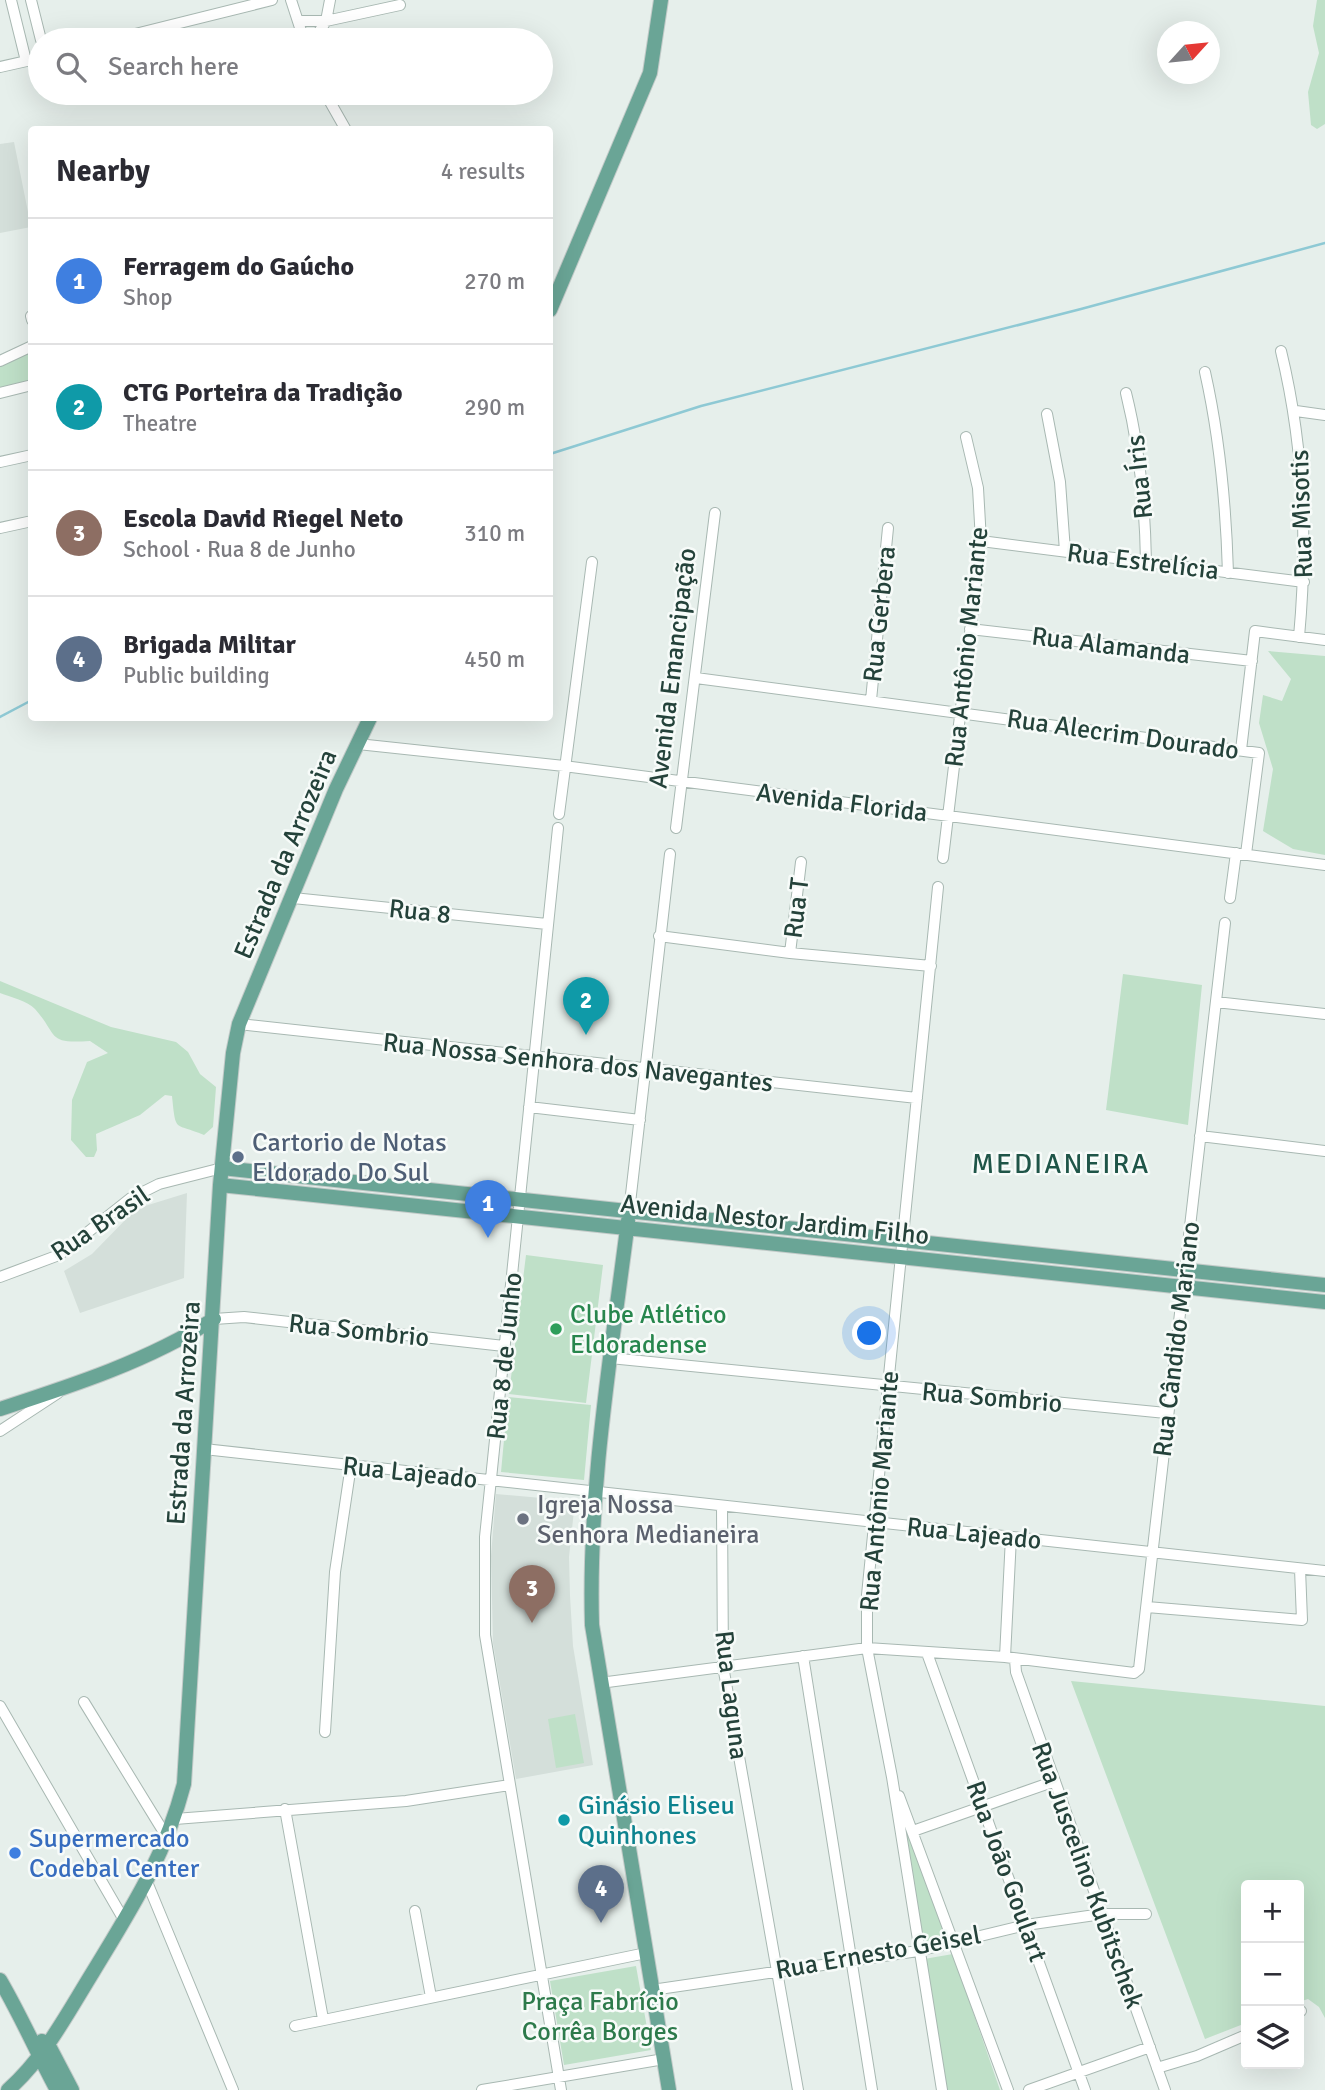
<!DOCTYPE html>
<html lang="en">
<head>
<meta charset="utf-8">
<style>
	:root { --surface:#fff; --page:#f2f2f3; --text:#2b2b33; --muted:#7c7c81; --line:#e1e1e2; --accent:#b45309 }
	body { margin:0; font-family:Signika,sans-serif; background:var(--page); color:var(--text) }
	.controls { position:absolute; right:21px; bottom:21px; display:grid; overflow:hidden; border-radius:7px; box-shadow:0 7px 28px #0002 }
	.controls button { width:63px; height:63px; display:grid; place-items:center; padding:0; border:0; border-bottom:2px solid var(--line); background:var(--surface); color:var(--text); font:35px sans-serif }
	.compass { position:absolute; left:1157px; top:21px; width:63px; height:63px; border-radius:50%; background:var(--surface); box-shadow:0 7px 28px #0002; rotate:63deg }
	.you { position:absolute; left:870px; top:1334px; width:24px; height:24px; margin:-18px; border:5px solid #fff; border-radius:50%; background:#1a73e8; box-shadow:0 0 0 10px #1a73e833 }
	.badge { display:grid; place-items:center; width:46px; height:46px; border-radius:50%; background:var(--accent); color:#fff; font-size:23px; font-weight:700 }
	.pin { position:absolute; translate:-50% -58px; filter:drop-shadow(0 2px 4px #0008) }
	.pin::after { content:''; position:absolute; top:37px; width:24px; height:21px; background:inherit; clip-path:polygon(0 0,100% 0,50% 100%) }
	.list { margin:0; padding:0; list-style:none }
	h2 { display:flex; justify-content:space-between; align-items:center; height:91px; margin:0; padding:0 28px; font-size:30px }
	h2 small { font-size:23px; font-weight:400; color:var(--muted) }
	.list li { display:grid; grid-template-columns:46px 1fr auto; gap:21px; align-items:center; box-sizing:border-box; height:126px; padding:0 28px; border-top:2px solid var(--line) }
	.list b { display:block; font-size:26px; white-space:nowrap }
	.list p { margin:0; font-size:23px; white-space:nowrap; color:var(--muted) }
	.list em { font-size:23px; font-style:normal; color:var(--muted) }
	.icon { flex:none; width:38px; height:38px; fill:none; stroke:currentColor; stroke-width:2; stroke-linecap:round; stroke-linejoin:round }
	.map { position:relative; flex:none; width:1325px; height:2090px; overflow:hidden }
	.search { position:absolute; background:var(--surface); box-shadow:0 7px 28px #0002; left:28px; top:28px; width:525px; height:77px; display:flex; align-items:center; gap:18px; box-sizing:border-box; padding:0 24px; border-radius:38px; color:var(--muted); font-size:26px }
	.panel { position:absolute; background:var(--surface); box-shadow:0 7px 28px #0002; left:28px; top:126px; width:525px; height:595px; border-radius:7px }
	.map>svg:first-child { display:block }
	.built { fill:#d4dfda }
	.green { fill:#bfe0c8 }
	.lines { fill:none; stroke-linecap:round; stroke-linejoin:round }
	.stream { stroke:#8ec9d4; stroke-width:2.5 }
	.minor-casing { stroke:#a8b8b2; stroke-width:12 }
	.major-casing { stroke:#c2cac8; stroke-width:16 }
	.minor { stroke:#fff; stroke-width:10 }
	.major { stroke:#6aa596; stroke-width:14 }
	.service-dot { fill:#5c6f8a; stroke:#f7fbf9; stroke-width:2.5 }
	.leisure-dot { fill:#2e9e5b; stroke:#f7fbf9; stroke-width:2.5 }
	.worship-dot { fill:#6b7280; stroke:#f7fbf9; stroke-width:2.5 }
	.culture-dot { fill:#0f9aa8; stroke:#f7fbf9; stroke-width:2.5 }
	.shop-dot { fill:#3f7fe0; stroke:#f7fbf9; stroke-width:2.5 }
	.labels { text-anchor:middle; stroke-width:5; stroke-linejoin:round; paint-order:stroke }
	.street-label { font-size:26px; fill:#24423a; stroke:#f7fbf9 }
	.service-label { font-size:26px; fill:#4e5e75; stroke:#f7fbf9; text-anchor:start }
	.leisure-label { font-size:26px; fill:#27864d; stroke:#f7fbf9; text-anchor:start }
	.worship-label { font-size:26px; fill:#5b616d; stroke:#f7fbf9; text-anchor:start }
	.culture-label { font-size:26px; fill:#0d838f; stroke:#f7fbf9; text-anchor:start }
	.shop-label { font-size:26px; fill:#366cbe; stroke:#f7fbf9; text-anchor:start }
	.park-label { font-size:26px; fill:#2d7a4b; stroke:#f7fbf9 }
	.neighbourhood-label { font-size:28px; letter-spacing:2px; fill:#1f5548; stroke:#f7fbf9 }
</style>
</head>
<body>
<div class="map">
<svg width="1325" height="2090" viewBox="0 0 1325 2090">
	<rect width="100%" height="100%" fill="#e6efeb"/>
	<path class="built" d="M14 142 31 227 0 233V144Z
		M187 1193 184 1278 80 1313 64 1271 92 1254 130 1215 145 1206Z
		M496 1494 575 1501 569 1557 570 1596 573 1646 593 1765 516 1779 493 1643 491 1556Z"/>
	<path class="green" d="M1317 0H1325V124L1317 129 1311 125 1308 92 1319 53 1313 26Z
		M31 352V381L0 389V366Z
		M1268 651 1325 656V855L1293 849 1263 831 1273 769 1259 723 1263 695 1282 701 1291 679Z
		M1123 974 1202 985 1188 1125 1106 1110Z
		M0 981 111 1027 176 1042 188 1052 200 1074 216 1087 213 1127 204 1135C174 1122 176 1134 172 1096L165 1095 140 1115 96 1134 97 1150 94 1157H86L71 1140 72 1100 87 1062 108 1053 90 1041C46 1044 59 1036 35 1009 28 1001 10 997 0 993Z
		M526 1255 603 1265 586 1403 509 1394Z
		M508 1397 591 1405 584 1480 501 1472Z
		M1071 1681 1325 1706V2018L1319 2007 1308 1999 1299 2002V1885H1246V2023L1205 2039Z
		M575 1714 584 1763 556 1768 548 1719Z
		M903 1816 949 1943 922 1948Z
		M953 1954 1000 2090H947L924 1959Z
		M636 1966 651 2050 564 2065 550 1981Z"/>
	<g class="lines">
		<path class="stream" d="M550 454 701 406 1081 309 1325 243
			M0 717 32 700"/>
		<g class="minor-casing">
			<path id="minor" d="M11 0 26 61
				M31 0 41 40
				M291 0 304 40
				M298 21H326L400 5
				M111 40 272 0
				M314 40 326 21 330 0
				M0 67 40 58
				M325 93 346 130
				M31 316 32 320
				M1281 351C1304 446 1308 540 1299 637
				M0 361 32 346
				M1205 372C1220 439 1226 504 1228 573
				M0 393 32 385
				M1126 393C1140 449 1145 504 1146 562
				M1296 411 1325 415
				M1047 414 1060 482 1065 551
				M0 462 32 455
				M0 528 32 521
				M981 541 1304 582
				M970 629 1252 661
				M696 678 1259 753 1246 854
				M871 700 888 528
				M358 744 564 766 1325 865
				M1241 750 1255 631 1325 640
				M559 814 592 562
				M558 828 485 1537V1635L561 2090
				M676 828 715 513
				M943 858 981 541 978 488 966 437
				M938 887 867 1595V1648L892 1777 942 2090
				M293 898 547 924
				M1230 898 1236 853
				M659 936 790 953 931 966
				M790 953 801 862
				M1216 1002 1325 1014
				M239 1024 917 1098
				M529 1107 640 1120
				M1200 1136 1325 1151
				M629 1212 670 854
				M0 1277 59 1255 131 1198 159 1184 222 1168
				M214 1319 244 1317 504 1346
				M610 1358 1166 1413
				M0 1431 58 1393
				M204 1449 1325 1571
				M722 1506 723 1666 798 2090
				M1147 1607 1302 1620 1300 1569
				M927 1653 1085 2090
				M803 1656 872 2090
				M1005 1657 1011 1537
				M1015 1659 1016 1672 1165 2090
				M600 1683 867 1648 1005 1657 1134 1673 1139 1669 1225 923
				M84 1702 168 1839
				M0 1706 124 1920
				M325 1732 335 1572 351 1465
				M899 1796 1008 2090
				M285 1809 323 2019
				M175 1819 406 1801 510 1785
				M913 1831 1055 1781
				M147 1882 233 2090
				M415 1911 431 1997
				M652 1990 918 1951 1026 1925 1102 1914H1146
				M1299 2011H1301
				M295 2026 646 1953
				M1157 2068 1197 2056 1246 2035
				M482 2090 664 2059
				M1029 2090 1150 2047"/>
		</g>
		<g class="major-casing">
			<path id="major" d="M550 310 650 73 661 0
				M222 1168 1325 1285
				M220 1185 1325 1302
				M628 1221C611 1355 588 1490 592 1625L669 2090
				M0 1409C74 1385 148 1361 214 1319
				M0 1980C21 2016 37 2053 57 2090
				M42 2041 49 2046 72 2090
				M8 2090C45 2057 67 2014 93 1972 131 1909 165 1857 184 1784L220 1185 233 1053 239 1024 336 789 370 718"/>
		</g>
		<use href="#minor" class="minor"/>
		<use href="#major" class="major"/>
	</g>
	<circle class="service-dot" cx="238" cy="1157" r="7"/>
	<circle class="leisure-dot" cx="556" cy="1329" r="7"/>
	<circle class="worship-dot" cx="523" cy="1519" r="7"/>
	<circle class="culture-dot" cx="564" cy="1820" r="7"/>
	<circle class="shop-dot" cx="15" cy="1853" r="7"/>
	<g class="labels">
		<g class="street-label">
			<text transform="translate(1139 477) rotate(-96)" y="9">Rua Íris</text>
			<text transform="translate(1301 514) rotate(-92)" y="9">Rua Misotis</text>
			<text transform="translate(1143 561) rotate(7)" y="9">Rua Estrelícia</text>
			<text transform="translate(879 614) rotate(-84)" y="9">Rua Gerbera</text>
			<text transform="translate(1111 645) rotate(7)" y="9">Rua Alamanda</text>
			<text transform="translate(966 647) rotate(-84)" y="9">Rua Antônio Mariante</text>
			<text transform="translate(672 668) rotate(-83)" y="9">Avenida Emancipação</text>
			<text transform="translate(1123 734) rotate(8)" y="9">Rua Alecrim Dourado</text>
			<text transform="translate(842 802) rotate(7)" y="9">Avenida Florida</text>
			<text transform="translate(285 854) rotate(-67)" y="9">Estrada da Arrozeira</text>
			<text transform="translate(796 908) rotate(-83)" y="9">Rua T</text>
			<text transform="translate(420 911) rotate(6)" y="9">Rua 8</text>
			<text transform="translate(578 1062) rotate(6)" y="9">Rua Nossa Senhora dos Navegantes</text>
			<text transform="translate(775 1219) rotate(6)" y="9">Avenida Nestor Jardim Filho</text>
			<text transform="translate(100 1223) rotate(-34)" y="9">Rua Brasil</text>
			<text transform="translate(359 1330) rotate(6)" y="9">Rua Sombrio</text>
			<text transform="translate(1176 1339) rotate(-83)" y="9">Rua Cândido Mariano</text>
			<text transform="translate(504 1356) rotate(-84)" y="9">Rua 8 de Junho</text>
			<text transform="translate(992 1397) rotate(5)" y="9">Rua Sombrio</text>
			<text transform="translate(183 1413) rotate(-86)" y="9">Estrada da Arrozeira</text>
			<text transform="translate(410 1472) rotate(6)" y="9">Rua Lajeado</text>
			<text transform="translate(879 1491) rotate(-85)" y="9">Rua Antônio Mariante</text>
			<text transform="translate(974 1533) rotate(6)" y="9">Rua Lajeado</text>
			<text transform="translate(732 1695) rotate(83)" y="9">Rua Laguna</text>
			<text transform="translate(1007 1871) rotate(70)" y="9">Rua João Goulart</text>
			<text transform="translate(1088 1875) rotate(70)" y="9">Rua Juscelino Kubitschek</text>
			<text transform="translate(878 1952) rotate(-10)" y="9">Rua Ernesto Geisel</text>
		</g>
		<g class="service-label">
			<text x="252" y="1151">Cartorio de Notas<tspan x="252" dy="30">Eldorado Do Sul</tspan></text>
		</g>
		<g class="leisure-label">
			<text x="570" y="1323">Clube Atlético<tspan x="570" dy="30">Eldoradense</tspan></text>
		</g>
		<g class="worship-label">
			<text x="537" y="1513">Igreja Nossa<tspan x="537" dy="30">Senhora Medianeira</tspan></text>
		</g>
		<g class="culture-label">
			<text x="578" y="1814">Ginásio Eliseu<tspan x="578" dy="30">Quinhones</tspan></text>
		</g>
		<g class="shop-label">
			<text x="29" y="1847">Supermercado<tspan x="29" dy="30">Codebal Center</tspan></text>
		</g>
		<g class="park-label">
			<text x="600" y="2010">Praça Fabrício<tspan x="600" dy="30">Corrêa Borges</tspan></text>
		</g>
		<g class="neighbourhood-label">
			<text x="1061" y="1173">MEDIANEIRA</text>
		</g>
	</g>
</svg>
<div class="controls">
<button>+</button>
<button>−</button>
<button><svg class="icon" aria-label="layers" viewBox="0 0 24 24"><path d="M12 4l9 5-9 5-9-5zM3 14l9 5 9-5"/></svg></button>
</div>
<svg class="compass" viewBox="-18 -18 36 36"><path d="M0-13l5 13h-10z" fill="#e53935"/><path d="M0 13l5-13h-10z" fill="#7c7c81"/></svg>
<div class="you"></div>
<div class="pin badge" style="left:488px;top:1238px;background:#3f7fe0">1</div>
<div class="pin badge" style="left:586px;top:1035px;background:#0f9aa8">2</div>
<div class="pin badge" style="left:532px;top:1623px;background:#8d6e63">3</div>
<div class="pin badge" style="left:601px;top:1923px;background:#5c6f8a">4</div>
<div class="search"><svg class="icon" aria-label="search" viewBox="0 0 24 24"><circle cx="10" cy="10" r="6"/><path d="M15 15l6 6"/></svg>Search here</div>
<section class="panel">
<h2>Nearby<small>4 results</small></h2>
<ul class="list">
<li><span class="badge" style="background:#3f7fe0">1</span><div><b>Ferragem do Gaúcho</b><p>Shop</p></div><em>270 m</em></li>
<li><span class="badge" style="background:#0f9aa8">2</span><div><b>CTG Porteira da Tradição</b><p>Theatre</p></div><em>290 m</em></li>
<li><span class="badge" style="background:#8d6e63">3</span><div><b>Escola David Riegel Neto</b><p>School · Rua 8 de Junho</p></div><em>310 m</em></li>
<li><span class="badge" style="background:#5c6f8a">4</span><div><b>Brigada Militar</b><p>Public building</p></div><em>450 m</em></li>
</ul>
</section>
</div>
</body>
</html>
